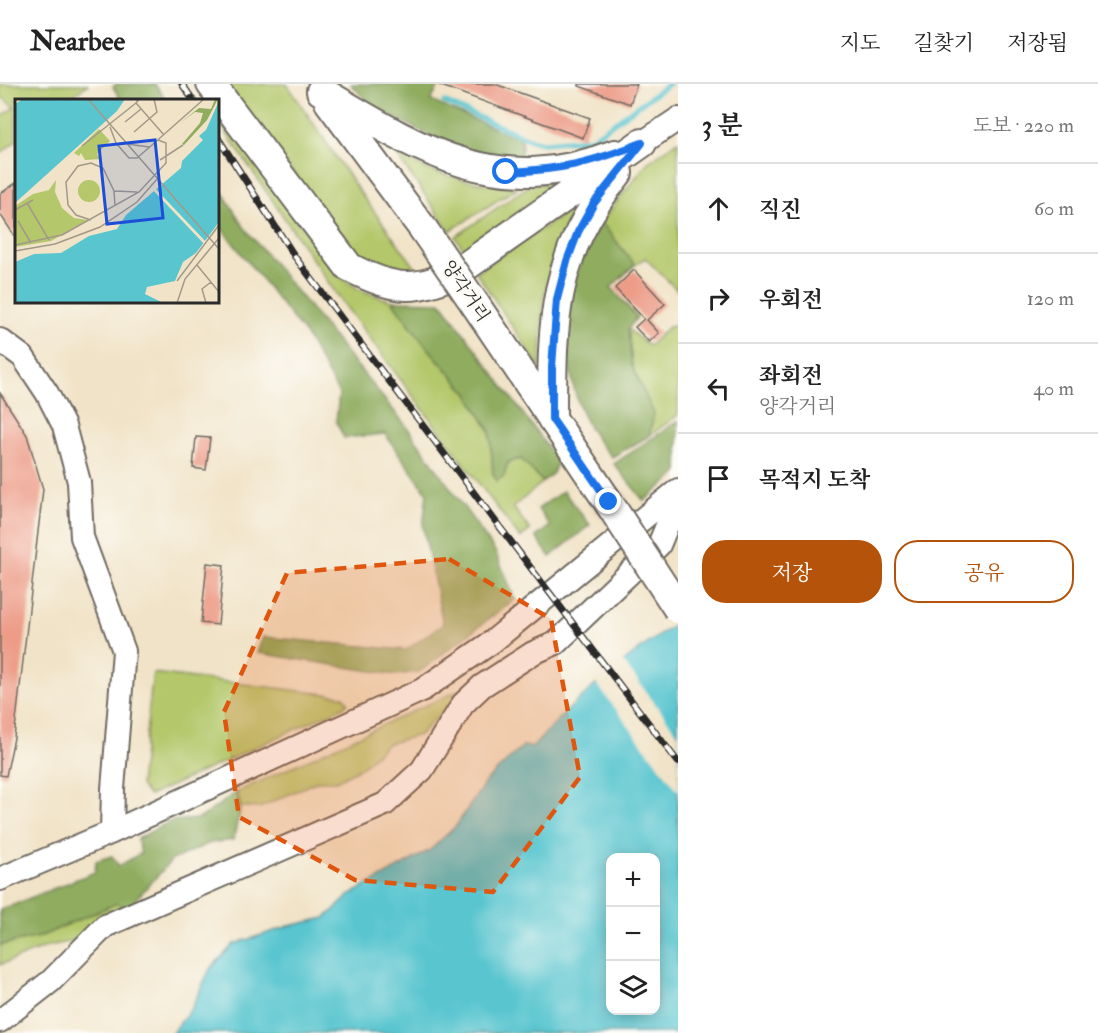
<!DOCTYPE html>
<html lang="ko">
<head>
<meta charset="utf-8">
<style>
	:root { --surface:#fff; --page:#f2f2f2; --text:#222; --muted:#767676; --line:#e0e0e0; --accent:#b45309 }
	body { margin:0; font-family:"IM FELL Double Pica","Noto Serif KR",serif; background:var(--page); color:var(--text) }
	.controls { position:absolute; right:18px; bottom:18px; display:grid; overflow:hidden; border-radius:12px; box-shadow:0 3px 15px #0003 }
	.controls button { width:54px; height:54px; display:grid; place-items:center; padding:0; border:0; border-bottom:2px solid var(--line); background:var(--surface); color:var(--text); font:30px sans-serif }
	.stop { position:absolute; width:18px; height:18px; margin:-14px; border:4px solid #1a73e8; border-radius:50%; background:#fff }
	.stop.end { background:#1a73e8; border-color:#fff; box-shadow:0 2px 6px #0008 }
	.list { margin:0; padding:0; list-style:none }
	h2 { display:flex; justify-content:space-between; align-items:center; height:78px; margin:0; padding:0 24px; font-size:26px }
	h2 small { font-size:20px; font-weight:400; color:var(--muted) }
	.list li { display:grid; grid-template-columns:39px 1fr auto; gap:18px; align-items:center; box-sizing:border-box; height:90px; padding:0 24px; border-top:2px solid var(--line) }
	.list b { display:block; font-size:22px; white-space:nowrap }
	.list p { margin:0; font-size:20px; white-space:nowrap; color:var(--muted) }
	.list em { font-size:20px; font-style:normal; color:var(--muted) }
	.actions { display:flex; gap:12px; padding:18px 24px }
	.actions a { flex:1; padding:14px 0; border:2px solid var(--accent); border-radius:24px; text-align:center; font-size:21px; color:var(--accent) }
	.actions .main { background:var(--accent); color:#fff }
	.icon { flex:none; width:33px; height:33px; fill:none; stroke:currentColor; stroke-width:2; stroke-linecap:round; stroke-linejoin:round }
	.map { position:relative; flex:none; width:678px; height:949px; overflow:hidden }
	header { display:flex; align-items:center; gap:36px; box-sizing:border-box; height:84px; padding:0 30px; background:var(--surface); border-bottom:2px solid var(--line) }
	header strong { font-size:28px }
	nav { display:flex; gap:33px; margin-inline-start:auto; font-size:21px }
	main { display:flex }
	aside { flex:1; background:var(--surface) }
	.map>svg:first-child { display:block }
	.green { fill:#b4c76b; stroke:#70794b; stroke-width:1.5 }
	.forest { fill:#8fac5f; stroke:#5d6c45; stroke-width:1.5 }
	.water { fill:#58c5cf; stroke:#42787d; stroke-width:1.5; fill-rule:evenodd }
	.pier { fill:#f1e3c7 }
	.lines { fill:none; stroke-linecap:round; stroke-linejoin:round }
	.stream { stroke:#58c5cf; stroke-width:5 }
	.building { fill:#ed9c88 }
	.minor-casing { stroke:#706b62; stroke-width:26 }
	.major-casing { stroke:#706b62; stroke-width:32 }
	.minor { stroke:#fff; stroke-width:22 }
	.major { stroke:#fff; stroke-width:28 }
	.rail-casing { stroke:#2b2b2b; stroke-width:7 }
	.rail { stroke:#fdfcf7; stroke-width:4.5; stroke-dasharray:14; stroke-linecap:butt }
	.major-bridge-casing { stroke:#706b62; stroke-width:32; stroke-linecap:butt }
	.major-bridge { stroke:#fff; stroke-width:28 }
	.route { stroke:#1a73e8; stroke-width:8 }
	.marked { fill:#df570e; fill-opacity:0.2; stroke:#df570e; stroke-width:4.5; stroke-dasharray:12 8; stroke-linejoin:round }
	.labels { text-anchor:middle; stroke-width:6; stroke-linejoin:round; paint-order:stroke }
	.street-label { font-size:18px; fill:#2b2b2b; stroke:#fdfcf7 }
	.inset-road { fill:none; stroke:#a29989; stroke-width:1.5 }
	.view { fill:#1d4ed8; fill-opacity:0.15; stroke:#1d4ed8; stroke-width:3 }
	.inset-edge { fill:none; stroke:#2b2b2b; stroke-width:3 }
</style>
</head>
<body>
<header>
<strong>Nearbee</strong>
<nav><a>지도</a><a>길찾기</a><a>저장됨</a></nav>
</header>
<main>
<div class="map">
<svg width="678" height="949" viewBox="0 0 678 949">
	<rect width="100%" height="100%" fill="#fdfcf7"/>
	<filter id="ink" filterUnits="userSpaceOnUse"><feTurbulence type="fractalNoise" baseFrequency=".0167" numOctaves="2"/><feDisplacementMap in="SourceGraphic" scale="12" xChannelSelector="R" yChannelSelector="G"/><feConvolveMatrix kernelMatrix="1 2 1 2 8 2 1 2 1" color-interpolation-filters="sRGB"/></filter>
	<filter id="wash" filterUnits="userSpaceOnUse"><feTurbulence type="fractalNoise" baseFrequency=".008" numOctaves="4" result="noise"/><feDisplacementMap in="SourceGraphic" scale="24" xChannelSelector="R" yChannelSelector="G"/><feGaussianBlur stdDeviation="1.35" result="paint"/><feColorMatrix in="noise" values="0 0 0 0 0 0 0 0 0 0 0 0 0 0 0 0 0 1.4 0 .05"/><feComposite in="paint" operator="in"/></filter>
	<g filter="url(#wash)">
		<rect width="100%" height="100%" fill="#f1e3c7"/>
		<path class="green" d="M0 0H88L68 16H16V57L0 70V34L14 23 0 12Z
			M224 0H287L356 103 421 191 383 185 361 176Z
			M218 28 339 192 360 206 392 217 422 257 468 310 490 347 493 390 504 392 508 378 522 375 543 398 513 423 530 446 520 454 337 211 218 37Z
			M678 57V207L645 174 635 181 601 138 647 79Z
			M396 70C435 92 473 100 518 103L450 147Z
			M555 98 557 103 469 172 455 153 530 101Z
			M570 126 573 129 553 176 544 213 540 284 476 188Z
			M678 240V331L649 352 654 330 632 282 628 245 649 262 667 244Z
			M153 589 343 612 348 618 344 623 149 712 140 701Z
			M461 605 462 609 419 651 387 660 362 683 336 697H318L259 724 241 723 237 708Z
			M117 819 128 828 74 857 48 862 0 881V861L39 853Z"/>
		<path class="forest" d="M116 0H155L166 16H121L113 3Z
			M351 0H440L431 17 522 56 521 76 454 64 370 21Z
			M218 101 244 143 407 343 495 467 515 515 419 588 396 591 257 569 263 553 406 566 443 540 423 442 427 409 385 350 344 354 336 337 339 310 305 250 218 140Z
			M601 138 635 181 611 203 637 233 628 245 632 282 654 330 649 352 612 373C563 325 557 236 582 175 587 162 595 150 601 138Z
			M392 217 441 218 558 377 553 389 543 398 521 375 508 378 504 392 497 397 493 390 490 347 468 310 422 257Z
			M678 337V389L644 417 614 380Z
			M563 407 590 441 550 473 536 453 550 442 538 425Z
			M237 708 241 723 233 756 210 759 172 776 136 815 137 823 128 828 117 819 39 853 0 861V826L95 788 96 777 112 772 119 782 141 769 137 755 171 737 199 735Z"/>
		<path class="water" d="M678 538V949H172L191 925 210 885 234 860 289 842 325 834 350 811 430 766 456 742 486 697 523 662 533 663C575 614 625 574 678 538ZM610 774H656V926H610Z"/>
		<path class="pier" d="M622 576 678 650V707L595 598Z"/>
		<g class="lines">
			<path class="stream" d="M444 18 531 56 543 59 591 55 669 0"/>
		</g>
		<g id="blocks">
			<path class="building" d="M436 0H495L590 34 583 54Z
				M579 0H637L630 20 579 2Z
				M16 99V154L0 130V110Z
				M634 186 665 220 647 236 659 249 649 258 635 243 644 235 615 204Z
				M0 309 27 351 43 405 14 654 6 692 0 691Z
				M196 353 210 354 206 386 193 384Z
				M207 479 224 481 218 541 201 539Z"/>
		</g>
	</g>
	<g filter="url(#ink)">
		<use href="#blocks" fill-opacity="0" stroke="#706b62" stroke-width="1.5"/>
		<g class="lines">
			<g class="minor-casing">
				<path id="minor" d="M642 59 678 35
					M0 256 23 273 47 309 64 342 79 398 82 453 124 567 113 705 112 748
					M0 795 112 748 422 606 492 558 678 406
					M0 937 51 897 105 842 385 720 422 686 463 620 482 602 533 569 556 559 659 461 671 432 670 413"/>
			</g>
			<g class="major-casing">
				<path id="major" d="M211 0 349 183C394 207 418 209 462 185L642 59
					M321 7C420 66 497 116 615 70
					M329 18 424 146
					M475 220 609 419
					M552 335C552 235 552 171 618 89"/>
			</g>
			<use href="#minor" class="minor"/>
			<use href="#major" class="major"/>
			<g class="rail-casing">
				<path id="rail" d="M182 0 193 16
					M218 54 295 173 678 678"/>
			</g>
			<use href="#rail" class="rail"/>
			<g class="major-bridge-casing">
				<path id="major-bridge" d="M424 146 475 220
					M609 419 678 525"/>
			</g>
			<use href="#major-bridge" class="major-bridge"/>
		</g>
	</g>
	<g class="lines" filter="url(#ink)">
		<path class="route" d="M506 88C562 86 590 79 642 59L594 119 578 148 567 177 557 215 552 283V335L609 418"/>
	</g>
	<path class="marked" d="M449 475 551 535 580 693 493 808 355 796 239 733 224 628 287 489Z"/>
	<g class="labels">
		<g class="street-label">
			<text transform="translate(466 207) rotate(56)" y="6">양각거리</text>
		</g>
	</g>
	<g transform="translate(15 15)">
		<rect width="204" height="204" fill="#f1e3c7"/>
		<path d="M84 30 95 42 82 55 86 60 70 61 66 54 64 57 59 54ZM41 81 40 93 47 109 59 119 73 121 36 142 0 148V107L18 95 34 91ZM63 92a11 11 0 1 1 22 0a11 11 0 1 1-22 0Z" fill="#b4c76b"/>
		<path d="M200 0H203L192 21 169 46 167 45 185 24 188 14 180 13 165 24 184 9 196 10Z" fill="#8fac5f"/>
		<path d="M8 0H110L102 12 0 104V5ZM204 2V123L181 154 168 163 160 182 132 188 130 195 148 204H0V163L19 155 46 154 74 137 102 130 111 116 166 69 167 62 188 41 184 37 191 31Z" fill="#58c5cf"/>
		<path d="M138 87 193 145 191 147 136 89Z" fill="#f1e3c7"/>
		<path class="inset-road" d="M73 0 204 150M124 0 121 4 149 36M110 23 126 10M95 28 101 44 114 59H122L137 46M119 33 142 13 139 0M112 45 134 48M137 46 189 0M67 47 121 4M145 61 168 46M99 92 122 93M12 104 34 141M0 111 18 101M76 121 61 116 53 106 51 83 63 67 76 64 88 69 99 92 100 107M3 122 16 144M0 146 47 136 124 93 151 64V44L143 41M0 152 40 145 85 128 122 103 143 79M182 166 204 193M162 182 204 126M162 204 170 180 204 139M191 204 187 190 196 183"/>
		<path class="view" d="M140 41 148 119 92 125 84 47Z"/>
		<rect width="204" height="204" class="inset-edge"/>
	</g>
</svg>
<div class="controls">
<button>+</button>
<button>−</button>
<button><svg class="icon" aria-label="layers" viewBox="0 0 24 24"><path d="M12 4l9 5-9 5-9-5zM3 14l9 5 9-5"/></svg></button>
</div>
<div class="stop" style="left:506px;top:88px"></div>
<div class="stop end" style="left:609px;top:418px"></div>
</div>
<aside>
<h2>3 분<small>도보 · 220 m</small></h2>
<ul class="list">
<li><svg class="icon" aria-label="ahead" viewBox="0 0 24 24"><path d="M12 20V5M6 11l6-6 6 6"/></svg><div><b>직진</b></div><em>60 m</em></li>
<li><svg class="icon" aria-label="right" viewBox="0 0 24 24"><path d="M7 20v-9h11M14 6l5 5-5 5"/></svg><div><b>우회전</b></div><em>120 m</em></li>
<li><svg class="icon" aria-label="left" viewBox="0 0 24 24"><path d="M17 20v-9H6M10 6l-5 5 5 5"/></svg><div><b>좌회전</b><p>양각거리</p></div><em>40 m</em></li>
<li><svg class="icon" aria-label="arrive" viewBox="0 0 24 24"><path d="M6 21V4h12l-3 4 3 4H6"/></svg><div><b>목적지 도착</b></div></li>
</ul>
<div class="actions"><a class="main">저장</a><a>공유</a></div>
</aside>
</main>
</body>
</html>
